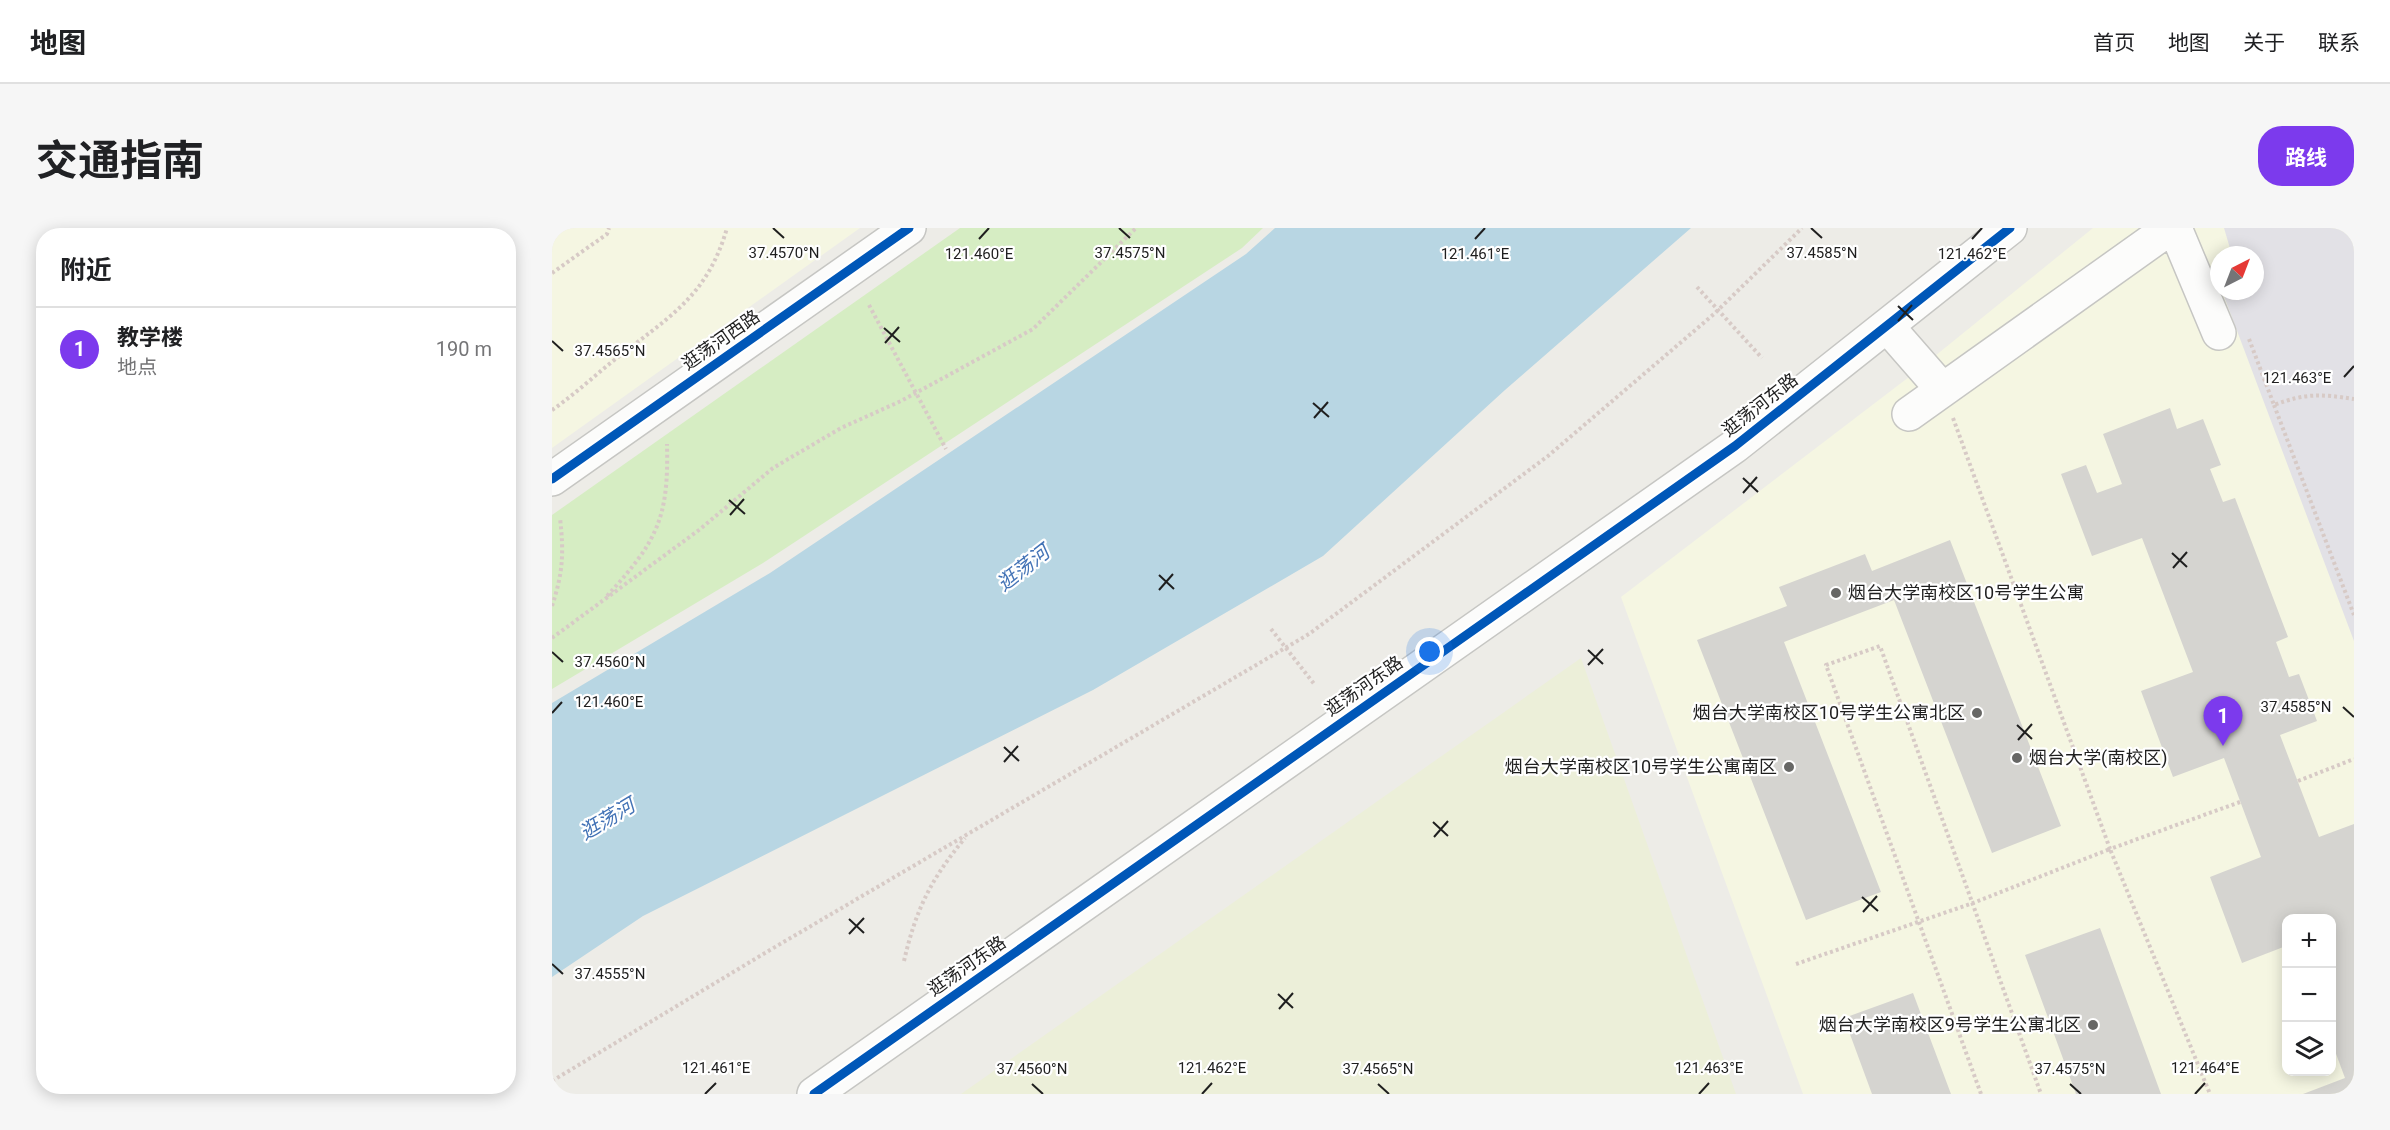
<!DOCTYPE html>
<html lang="zh">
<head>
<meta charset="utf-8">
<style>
	:root { --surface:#fff; --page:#f6f6f6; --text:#202124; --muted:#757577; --line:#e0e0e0; --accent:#7c3aed }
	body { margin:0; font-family:Roboto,"Noto Sans SC",sans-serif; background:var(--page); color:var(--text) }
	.controls { position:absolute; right:18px; bottom:18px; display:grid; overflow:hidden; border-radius:12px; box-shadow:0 3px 15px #0003 }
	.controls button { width:54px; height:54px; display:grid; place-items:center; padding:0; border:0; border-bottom:2px solid var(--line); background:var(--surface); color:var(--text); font:30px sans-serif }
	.compass { position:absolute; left:1658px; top:18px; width:54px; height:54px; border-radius:50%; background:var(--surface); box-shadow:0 3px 15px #0003; rotate:42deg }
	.you { position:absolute; left:878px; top:424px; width:21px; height:21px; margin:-15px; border:4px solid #fff; border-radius:50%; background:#1a73e8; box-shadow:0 0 0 9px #1a73e833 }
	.badge { display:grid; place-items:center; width:39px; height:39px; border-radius:50%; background:var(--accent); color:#fff; font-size:20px; font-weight:700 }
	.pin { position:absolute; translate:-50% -50px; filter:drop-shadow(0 2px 3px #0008) }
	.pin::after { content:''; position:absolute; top:32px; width:21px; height:18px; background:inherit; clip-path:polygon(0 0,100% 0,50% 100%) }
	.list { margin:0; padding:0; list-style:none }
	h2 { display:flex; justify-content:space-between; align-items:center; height:78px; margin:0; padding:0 24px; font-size:26px }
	h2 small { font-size:20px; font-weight:400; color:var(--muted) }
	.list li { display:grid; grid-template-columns:39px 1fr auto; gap:18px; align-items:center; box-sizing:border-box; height:84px; padding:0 24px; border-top:2px solid var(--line) }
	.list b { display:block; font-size:22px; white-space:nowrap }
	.list p { margin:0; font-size:20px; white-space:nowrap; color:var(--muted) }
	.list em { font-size:20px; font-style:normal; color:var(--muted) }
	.icon { flex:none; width:33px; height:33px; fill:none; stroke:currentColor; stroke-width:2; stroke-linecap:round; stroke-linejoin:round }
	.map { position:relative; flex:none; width:1802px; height:866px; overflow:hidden; border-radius:24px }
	header { display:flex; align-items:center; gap:36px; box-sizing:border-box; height:84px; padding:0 30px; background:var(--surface); border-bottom:2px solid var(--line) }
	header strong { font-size:28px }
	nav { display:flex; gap:33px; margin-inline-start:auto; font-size:21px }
	.intro { display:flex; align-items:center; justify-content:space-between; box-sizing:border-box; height:144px; padding:0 36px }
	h1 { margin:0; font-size:42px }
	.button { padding:15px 27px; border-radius:24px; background:var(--accent); color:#fff; font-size:21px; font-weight:700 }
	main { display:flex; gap:36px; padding:0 36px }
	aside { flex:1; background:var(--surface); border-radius:24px; box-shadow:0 3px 15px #0003 }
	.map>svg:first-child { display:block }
	.education { fill:#f5f6e2; fill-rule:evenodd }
	.farmland { fill:#ecefd9 }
	.grass { fill:#d6edc3 }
	.plaza { fill:#e2e1e6 }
	.water { fill:#b8d6e3 }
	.building { fill:#d5d4d0 }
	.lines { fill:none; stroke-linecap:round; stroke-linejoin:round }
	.minor-casing { stroke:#c6c6c3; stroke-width:36 }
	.path { stroke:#d7cac6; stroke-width:4; stroke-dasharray:3 3; stroke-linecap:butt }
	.minor { stroke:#fcfcfb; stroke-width:33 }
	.cycleway-casing { stroke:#fff; stroke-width:13 }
	.cycleway { stroke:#0057b8; stroke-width:9 }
	.ticks { fill:none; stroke:#1f1f1f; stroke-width:2 }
	.poi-dot { fill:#676765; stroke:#fff; stroke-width:2 }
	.labels { text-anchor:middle; stroke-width:4.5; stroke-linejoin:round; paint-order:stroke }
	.street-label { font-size:18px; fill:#1f1f1f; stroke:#fff }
	.poi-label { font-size:18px; fill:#1f1f1f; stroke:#fff; text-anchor:end }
	.water-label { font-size:20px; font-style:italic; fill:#4373b6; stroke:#fff }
	.ticks-label { font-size:15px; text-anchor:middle; fill:#1f1f1f; stroke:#fff; stroke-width:4.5; stroke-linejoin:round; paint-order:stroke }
</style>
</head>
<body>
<header>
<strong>地图</strong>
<nav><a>首页</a><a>地图</a><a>关于</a><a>联系</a></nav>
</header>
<div class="intro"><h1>交通指南</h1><a class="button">路线</a></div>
<main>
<aside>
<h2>附近<small></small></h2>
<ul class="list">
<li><span class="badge">1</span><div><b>教学楼</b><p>地点</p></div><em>190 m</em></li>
</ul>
</aside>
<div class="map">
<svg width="1802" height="866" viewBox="0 0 1802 866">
	<rect width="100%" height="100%" fill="#edece7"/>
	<path class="education" d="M0 0H308L0 220Z
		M1541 0H1802V866H1251L1069 369 1357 149ZM1667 27H1703V63H1667ZM1734 690H1780V844H1734Z"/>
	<path class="farmland" d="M1029 430 1184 866H409Z"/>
	<path class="grass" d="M408 0H711L690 20 211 335 0 461V287Z"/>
	<path class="plaza" d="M1672 0H1802V413L1670 63H1703V27H1680Z"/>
	<path class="water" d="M723 0H1139L953 162 771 328 541 462 91 688 0 749V475L218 345 694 26Z"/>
	<path class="building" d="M1618 180 1625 201 1651 191 1669 237 1658 241 1671 274 1683 270 1736 409 1724 414 1737 449 1747 446 1765 493 1728 507 1767 609 1802 596V866H1751L1793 850 1780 815V690H1734V718L1690 735 1658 649 1709 629 1672 530 1621 549 1589 463 1641 444 1590 310 1540 328 1509 246 1534 237 1545 265 1570 256 1551 206Z
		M1398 312 1509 598 1440 625 1342 372 1232 414 1329 664 1254 692 1145 412 1235 378 1227 359 1313 326 1320 343Z
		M1548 700 1609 866H1524L1473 727Z
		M1361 765 1399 866H1320L1292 790Z"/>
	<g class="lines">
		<g class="minor-casing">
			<path id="minor" d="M1623 0 1667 105
				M1335 98 1390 161
				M1357 186 1618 0
				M0 251 357 0
				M262 866 1183 218 1458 0"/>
		</g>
		<path class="path" d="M0 45 55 6 57 0
			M1145 59 1210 130
			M317 77 394 221
			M1697 111 1722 177C1754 165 1769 166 1802 171
			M1722 177 1802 387
			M0 182C22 167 41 149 61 133 115 90 155 70 175 0
			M1401 190 1558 621 1688 574
			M55 368C104 314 117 292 115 216
			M0 378C11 345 12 325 8 290
			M719 401 763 457
			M0 410 147 302 221 240 289 200 349 173 481 101 584 0
			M1746 553 1802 531
			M352 733C364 681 379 651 413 610
			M1244 736 1421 675 1558 621 1658 866
			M0 853 218 722 757 406 996 228 1162 86 1250 0
			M1429 866 1274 437 1328 418 1489 866"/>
		<use href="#minor" class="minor"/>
		<g class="cycleway-casing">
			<path id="cycleway" d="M0 251 357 0
				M262 866 1183 218 1458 0"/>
		</g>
		<use href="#cycleway" class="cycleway"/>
	</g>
	<path class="ticks" d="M221 0 232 10M567 0 578 10M1259 0 1270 10M427 11 437 0M923 11 933 0M1420 11 1430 0M1346 78 1361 92M1346 93 1360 77M332 100 348 114M0 113 11 123M333 115 347 99M1792 149 1802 138M761 175 777 189M762 190 776 174M1191 250 1206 264M1191 265 1205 249M177 272 193 286M178 287 192 271M1620 325 1635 339M1621 340 1635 324M607 347 622 361M607 362 621 346M1036 422 1051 436M0 424 11 434M1036 437 1051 421M1791 479 1802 489M0 485 10 474M1465 497 1480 511M1466 512 1480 496M452 519 467 533M452 534 466 518M881 594 896 608M882 609 896 593M1310 669 1326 683M1311 684 1325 668M297 691 312 705M297 706 312 690M0 736 11 746M726 766 741 780M727 781 741 765M480 856 491 866M826 856 837 866M1518 856 1529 866M153 866 164 855M650 866 660 855M1147 866 1157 855M1643 866 1653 855"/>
	<g class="poi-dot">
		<circle cx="1284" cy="365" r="6"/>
		<circle cx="1425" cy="485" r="6"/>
		<circle cx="1465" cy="530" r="6"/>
		<circle cx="1237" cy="539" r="6"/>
		<circle cx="1541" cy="797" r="6"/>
	</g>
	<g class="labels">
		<g class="street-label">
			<text transform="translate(169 112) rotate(-35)" y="6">逛荡河西路</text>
			<text transform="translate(1208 177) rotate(-38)" y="6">逛荡河东路</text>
			<text transform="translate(812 458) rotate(-35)" y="6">逛荡河东路</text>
			<text transform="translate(415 738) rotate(-35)" y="6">逛荡河东路</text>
		</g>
		<g class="poi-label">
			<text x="1296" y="371" text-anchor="start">烟台大学南校区10号学生公寓</text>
			<text x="1413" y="491">烟台大学南校区10号学生公寓北区</text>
			<text x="1477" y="536" text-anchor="start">烟台大学(南校区)</text>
			<text x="1225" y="545">烟台大学南校区10号学生公寓南区</text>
			<text x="1529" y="803">烟台大学南校区9号学生公寓北区</text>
		</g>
		<g class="water-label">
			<text transform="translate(471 340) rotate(-38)" y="7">逛荡河</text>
			<text transform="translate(55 591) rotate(-31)" y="7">逛荡河</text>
		</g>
	</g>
	<g class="ticks-label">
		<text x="232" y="30">37.4570°N</text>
		<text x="578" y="30">37.4575°N</text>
		<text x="1270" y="30">37.4585°N</text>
		<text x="427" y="31">121.460°E</text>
		<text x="1420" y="31">121.462°E</text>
		<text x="923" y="31">121.461°E</text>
		<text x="58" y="128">37.4565°N</text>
		<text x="1745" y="155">121.463°E</text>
		<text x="58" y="439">37.4560°N</text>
		<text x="57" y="479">121.460°E</text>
		<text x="1744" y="484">37.4585°N</text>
		<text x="58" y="751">37.4555°N</text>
		<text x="164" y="845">121.461°E</text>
		<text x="660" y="845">121.462°E</text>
		<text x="1157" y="845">121.463°E</text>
		<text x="1653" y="845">121.464°E</text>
		<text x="480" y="846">37.4560°N</text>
		<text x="826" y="846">37.4565°N</text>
		<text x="1518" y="846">37.4575°N</text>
	</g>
</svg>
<div class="controls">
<button>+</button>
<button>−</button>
<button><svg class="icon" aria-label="layers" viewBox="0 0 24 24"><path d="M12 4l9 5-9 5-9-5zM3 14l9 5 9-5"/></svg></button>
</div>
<svg class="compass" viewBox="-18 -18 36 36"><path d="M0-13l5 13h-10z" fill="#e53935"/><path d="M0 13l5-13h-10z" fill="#757577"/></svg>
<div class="you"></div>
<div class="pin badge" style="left:1671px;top:518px">1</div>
</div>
</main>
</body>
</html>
